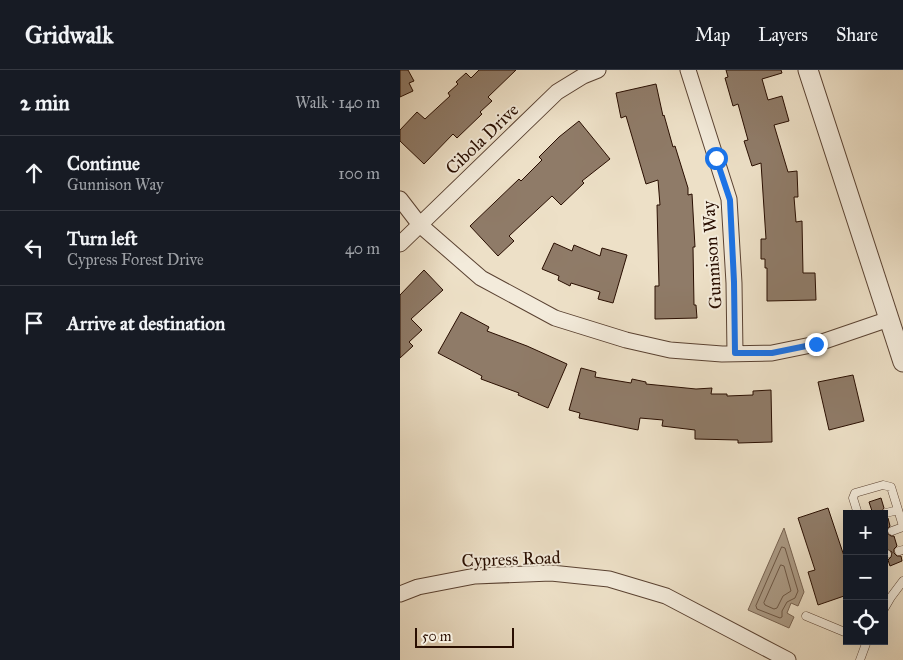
<!DOCTYPE html>
<html lang="en">
<head>
<meta charset="utf-8">
<style>
	:root { --surface:#171b24; --page:#242831; --text:#f1f3f6; --muted:#9ea1a6; --line:#363941 }
	body { margin:0; font-family:"IM FELL Great Primer",serif; background:var(--page); color:var(--text) }
	.controls { position:absolute; right:15px; bottom:15px; display:grid; overflow:hidden; border-radius:0px; box-shadow:0 5px 20px #0002 }
	.controls button { width:45px; height:45px; display:grid; place-items:center; padding:0; border:0; border-bottom:1px solid var(--line); background:var(--surface); color:var(--text); font:25px sans-serif }
	.scale { position:absolute; left:15px; bottom:12px; width:99px; box-sizing:border-box; padding-left:5px; border:2px solid #290e01; border-top:0; font-size:14px; line-height:18px; white-space:nowrap; color:#290e01; -webkit-text-stroke:4px #f3ebdb; paint-order:stroke }
	.stop { position:absolute; width:15px; height:15px; margin:-11px; border:4px solid #1a73e8; border-radius:50%; background:#fff }
	.stop.end { background:#1a73e8; border-color:#fff; box-shadow:0 1px 5px #0008 }
	.list { margin:0; padding:0; list-style:none }
	h2 { display:flex; justify-content:space-between; align-items:center; height:65px; margin:0; padding:0 20px; font-size:21px }
	h2 small { font-size:16px; font-weight:400; color:var(--muted) }
	.list li { display:grid; grid-template-columns:32px 1fr auto; gap:15px; align-items:center; box-sizing:border-box; height:75px; padding:0 20px; border-top:1px solid var(--line) }
	.list b { display:block; font-size:19px; white-space:nowrap }
	.list p { margin:0; font-size:16px; white-space:nowrap; color:var(--muted) }
	.list em { font-size:16px; font-style:normal; color:var(--muted) }
	.icon { flex:none; width:28px; height:28px; fill:none; stroke:currentColor; stroke-width:2; stroke-linecap:round; stroke-linejoin:round }
	.map { position:relative; flex:none; width:503px; height:590px; overflow:hidden }
	header { display:flex; align-items:center; gap:30px; box-sizing:border-box; height:70px; padding:0 25px; background:var(--surface); border-bottom:1px solid var(--line) }
	header strong { font-size:24px }
	nav { display:flex; gap:28px; margin-inline-start:auto; font-size:18px }
	main { display:flex }
	aside { flex:1; background:var(--surface) }
	.map>svg:first-child { display:block }
	.water { fill:#aa9984; stroke:#766150 }
	.lines { fill:none; stroke-linecap:round; stroke-linejoin:round }
	.shore { stroke:#6a5442; stroke-width:1 }
	.building { fill:#8f7b68; stroke:#290e01 }
	.service-casing { stroke:#5a4232; stroke-width:9 }
	.minor-casing { stroke:#5a4232; stroke-width:17 }
	.tertiary-casing { stroke:#5a4232; stroke-width:21 }
	.service { stroke:#f3ebdb; stroke-width:8 }
	.minor { stroke:#f3ebdb; stroke-width:15 }
	.tertiary { stroke:#f3ebdb; stroke-width:19 }
	.route { stroke:#1a73e8; stroke-width:6 }
	.labels { text-anchor:middle; stroke-width:4; stroke-linejoin:round; paint-order:stroke }
	.street-label { font-size:18px; fill:#290e01; stroke:#f3ebdb }
</style>
</head>
<body>
<header>
<strong>Gridwalk</strong>
<nav><a>Map</a><a>Layers</a><a>Share</a></nav>
</header>
<main>
<aside>
<h2>2 min<small>Walk · 140 m</small></h2>
<ul class="list">
<li><svg class="icon" aria-label="ahead" viewBox="0 0 24 24"><path d="M12 20V5M6 11l6-6 6 6"/></svg><div><b>Continue</b><p>Gunnison Way</p></div><em>100 m</em></li>
<li><svg class="icon" aria-label="left" viewBox="0 0 24 24"><path d="M17 20v-9H6M10 6l-5 5 5 5"/></svg><div><b>Turn left</b><p>Cypress Forest Drive</p></div><em>40 m</em></li>
<li><svg class="icon" aria-label="arrive" viewBox="0 0 24 24"><path d="M6 21V4h12l-3 4 3 4H6"/></svg><div><b>Arrive at destination</b></div></li>
</ul>
</aside>
<div class="map">
<svg width="503" height="590" viewBox="0 0 503 590">
	<rect width="100%" height="100%" fill="#ede0c7"/>
	<filter id="stains"><feTurbulence type="fractalNoise" baseFrequency=".004" numOctaves="4"/><feColorMatrix values="0 0 0 0 .2 0 0 0 0 .09 0 0 0 0 .02 0 0 0 .5 -.17"/></filter>
	<radialGradient id="worn" r=".72"><stop offset=".6" stop-color="#630" stop-opacity="0"/><stop offset="1" stop-color="#630" stop-opacity=".3"/></radialGradient>
	<path class="water" d="M384 458 404 522 398 536 391 533 387 543 394 547 389 558 348 540Z"/>
	<g class="lines">
		<path class="shore" d="M382 477 385 478 398 521 395 528 387 532 382 541V547L380 548 357 539 356 536Z
			M381 495 384 496 391 521 383 526 377 538 374 539 365 535 364 533Z"/>
	</g>
	<path class="building" d="M0 0H8L14 11 9 13 13 21 0 27Z
		M79 0H116L88 27 92 31 80 42 82 44 57 68 53 64 24 94 0 71V60L17 42 25 49 50 26 48 23 58 14 56 12 66 3 71 8Z
		M326 0H381L382 3 362 9 368 30 382 26 389 51 374 55 388 102 397 101 398 127H394L396 152 402 151 403 203H415L416 230 367 231V198H365V189H361V169H366L361 93 352 96 344 71 348 70 338 34 333 36 325 8 328 7Z
		M256 14 263 46 264 45 273 77 275 76 288 118V125L292 124 295 177H293L294 235H296L297 248 255 249V216H259L257 135H260L258 110 246 114 226 46 221 48 216 23Z
		M179 51 210 89 182 111 184 113 161 135 152 126 109 166 114 171 98 186 70 156 119 109 121 111 142 90 139 87 159 67Z
		M154 173 172 181 174 175 200 186 202 178 227 185 213 233 198 229 200 222 171 213 170 216 158 210 159 206 142 199Z
		M24 200 43 220 11 249 22 260 9 272 13 276 0 288V225Z
		M61 242 89 257 87 261 127 276 167 294 148 338 118 325 119 323 81 309 82 306 38 283Z
		M181 298 196 302 195 307 231 313 232 309 246 312V314L296 319 312 318 311 324H327V326L353 325V321L371 320 372 372 338 373V370L295 369V360L262 356 263 350 240 348 238 360 179 348 180 343 169 340Z
		M453 305 464 351 429 360 418 312Z
		M481 428 484 438 480 444H473L469 432Z
		M428 438 447 495V525L418 535 408 502 415 500 398 448Z
		M484 448H488L490 456 487 460V463L491 466H494L497 476 494 479V483L497 486H501L502 491 490 496 488 490 491 487 492 482 484 478Z"/>
	<g class="lines">
		<g class="service-casing">
			<path id="service" d="M486 443 498 440
				M458 444 453 428 455 423 483 415 491 417 503 456
				M492 461 503 457
				M499 481 503 480
				M484 485 487 484
				M484 539 491 527 503 511
				M406 546 447 563
				M460 590 467 571"/>
		</g>
		<g class="minor-casing">
			<path id="minor" d="M288 0 329 129 334 213 335 283
				M0 129 20 155 81 208 155 248 226 270 270 280 322 284 372 283 416 274 489 249
				M0 174 157 22 183 6 198 0
				M0 524 18 517 75 506 151 503 209 509 266 526 388 590"/>
		</g>
		<g class="tertiary-casing">
			<path id="tertiary" d="M408 0 503 292"/>
		</g>
		<use href="#service" class="service"/>
		<use href="#minor" class="minor"/>
		<use href="#tertiary" class="tertiary"/>
	</g>
	<g class="lines">
		<path class="route" d="M316 88 330 130 334 212 335 283H372L416 274"/>
	</g>
	<g class="labels">
		<g class="street-label">
			<text transform="translate(82 69) rotate(-44)" y="6">Cibola Drive</text>
			<text transform="translate(312 185) rotate(-94)" y="6">Gunnison Way</text>
			<text transform="translate(111 489) rotate(-2)" y="6">Cypress Road</text>
		</g>
	</g>
	<rect width="100%" height="100%" filter="url(#stains)"/>
	<rect width="100%" height="100%" fill="url(#worn)"/>
</svg>
<div class="controls">
<button>+</button>
<button>−</button>
<button><svg class="icon" aria-label="locate" viewBox="0 0 24 24"><circle cx="12" cy="12" r="6"/><path d="M12 2v4M12 18v4M2 12h4M18 12h4"/></svg></button>
</div>
<div class="scale">50 m</div>
<div class="stop" style="left:316px;top:88px"></div>
<div class="stop end" style="left:416px;top:274px"></div>
</div>
</main>
</body>
</html>
